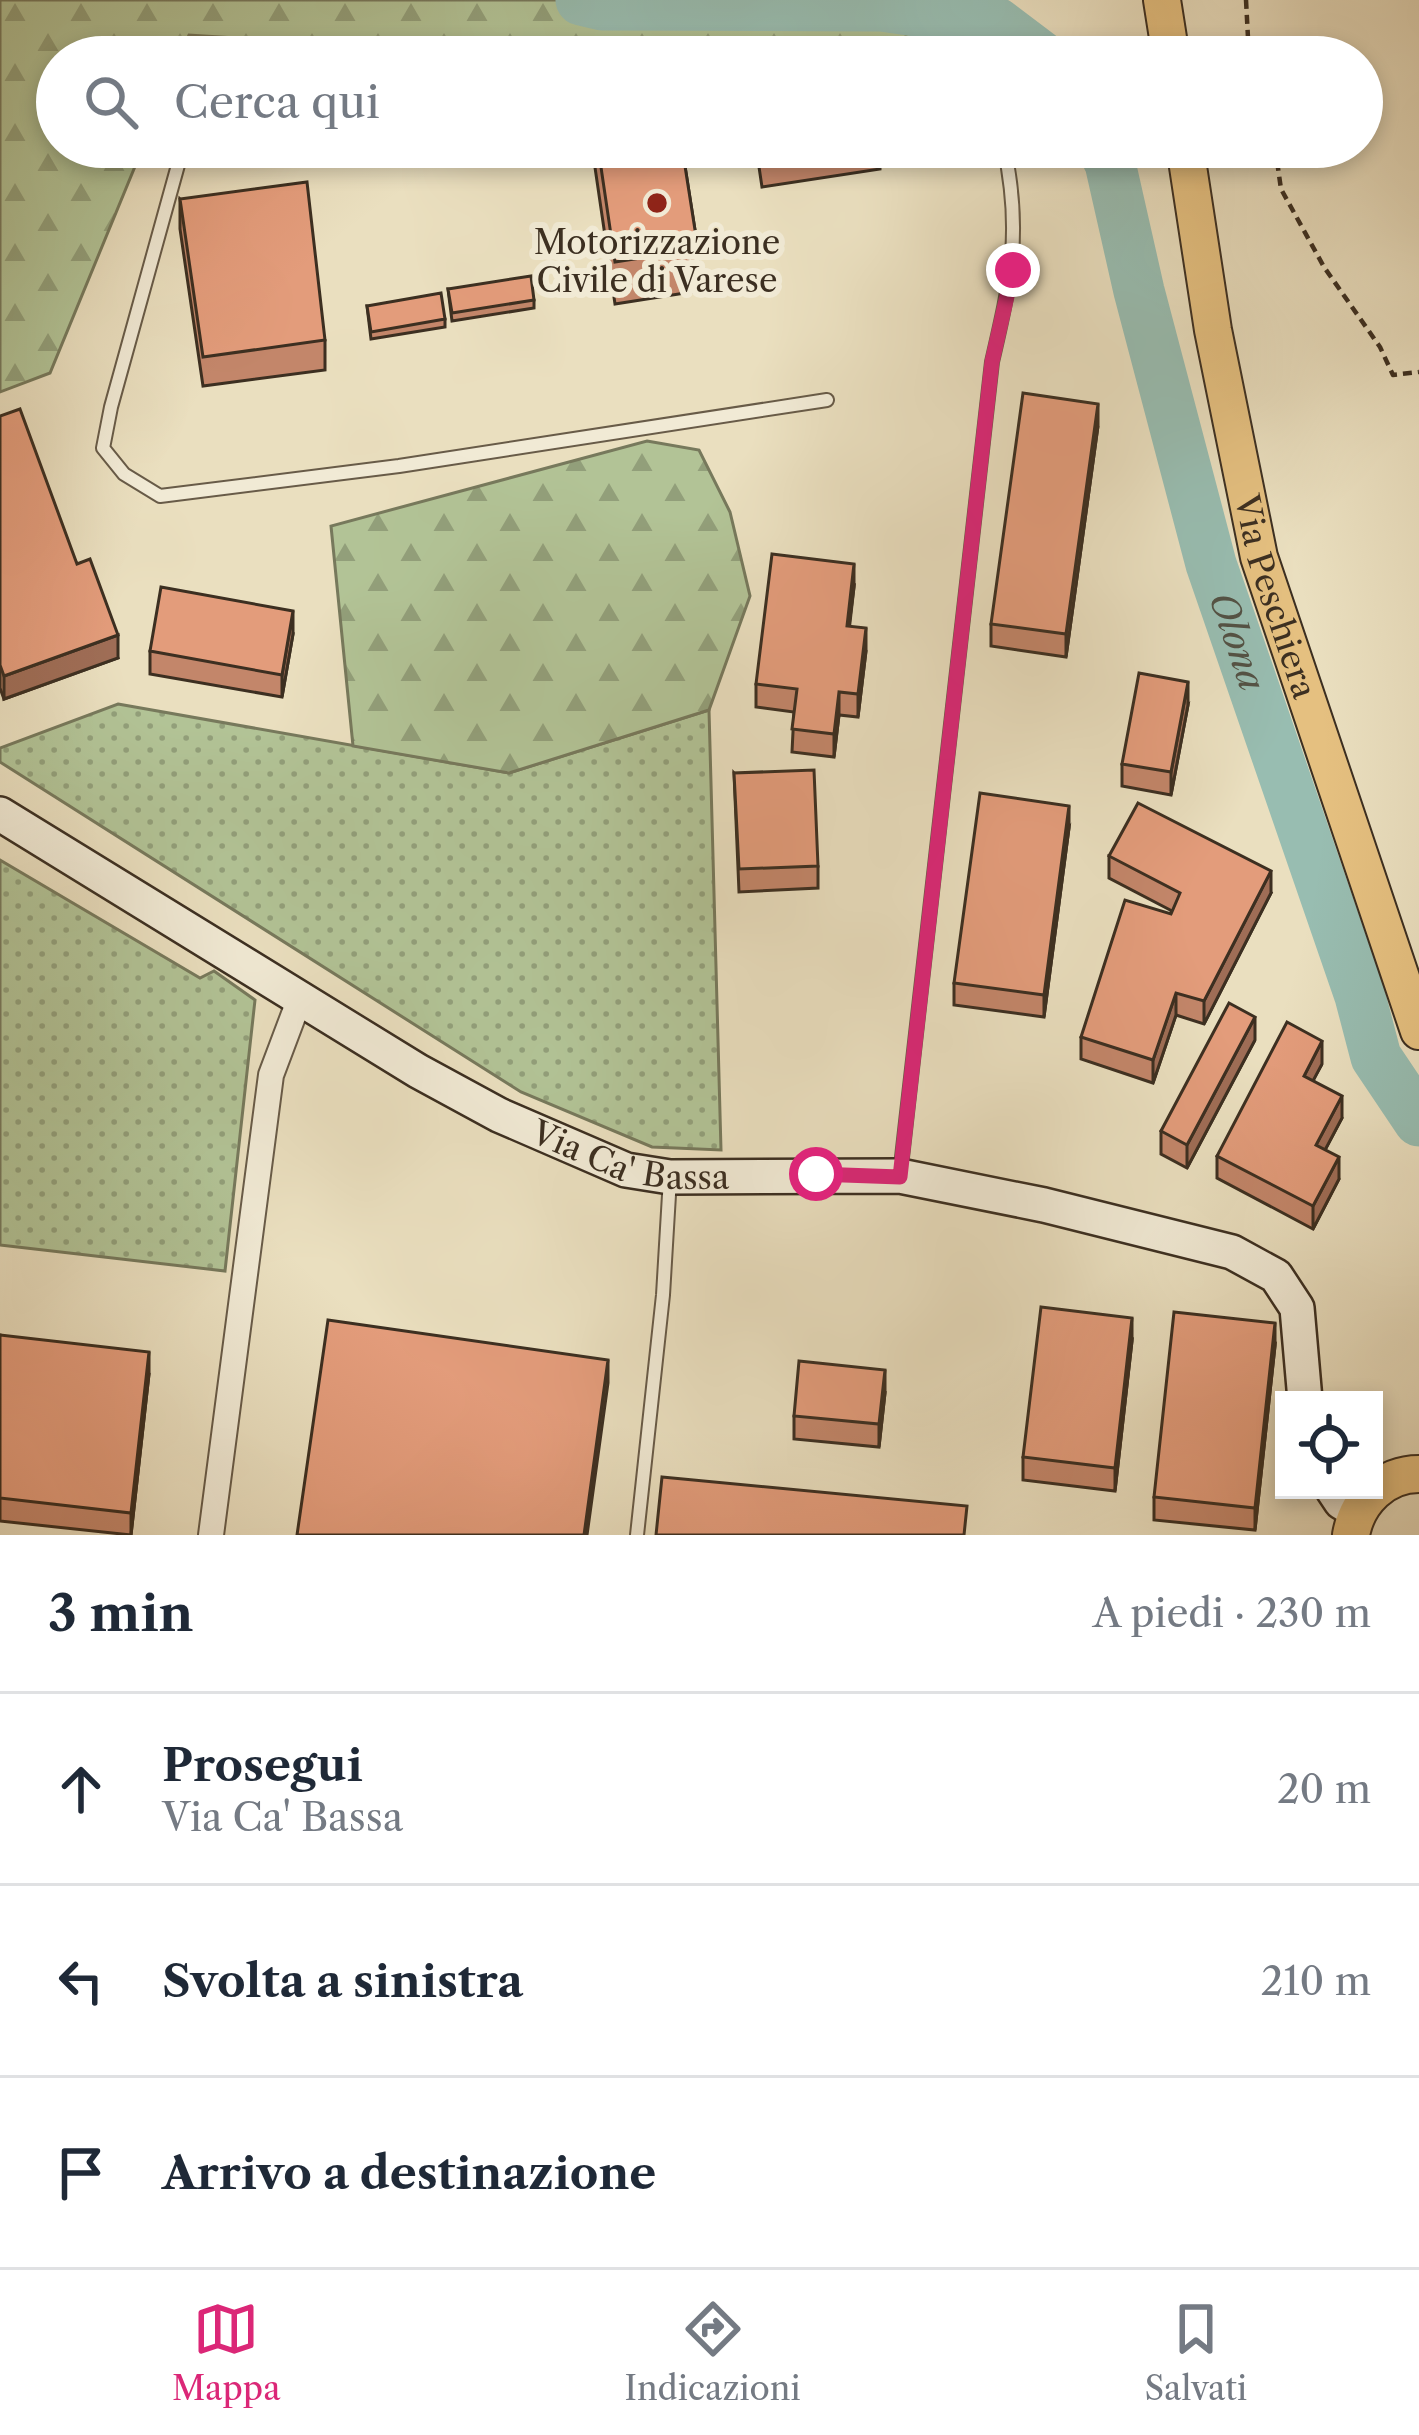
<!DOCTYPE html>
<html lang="it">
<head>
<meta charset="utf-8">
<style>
	:root { --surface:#fff; --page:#f2f2f3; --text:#1f2937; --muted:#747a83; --line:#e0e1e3; --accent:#db2777 }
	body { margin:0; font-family:"Libre Caslon Text",serif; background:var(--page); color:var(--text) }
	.controls { position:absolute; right:36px; bottom:36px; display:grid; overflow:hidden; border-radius:0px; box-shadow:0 6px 18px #0003 }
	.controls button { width:108px; height:108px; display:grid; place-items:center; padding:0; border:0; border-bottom:3px solid var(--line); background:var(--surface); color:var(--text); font:60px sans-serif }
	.stop { position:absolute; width:36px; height:36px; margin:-27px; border:9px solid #db2777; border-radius:50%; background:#fff }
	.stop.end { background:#db2777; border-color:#fff; box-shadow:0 3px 12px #0008 }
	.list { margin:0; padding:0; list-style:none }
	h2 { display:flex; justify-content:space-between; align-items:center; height:156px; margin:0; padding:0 48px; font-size:51px }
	h2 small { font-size:39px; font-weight:400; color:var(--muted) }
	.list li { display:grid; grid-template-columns:78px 1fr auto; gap:36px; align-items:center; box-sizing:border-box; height:192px; padding:0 48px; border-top:3px solid var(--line) }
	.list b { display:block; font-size:45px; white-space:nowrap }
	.list p { margin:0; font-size:39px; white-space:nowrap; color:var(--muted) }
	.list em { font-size:39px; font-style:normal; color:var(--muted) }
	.icon { flex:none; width:66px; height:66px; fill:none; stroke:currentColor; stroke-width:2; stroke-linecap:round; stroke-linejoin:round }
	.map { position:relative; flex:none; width:1419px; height:1535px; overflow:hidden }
	.search { position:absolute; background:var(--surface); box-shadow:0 6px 18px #0003; left:36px; right:36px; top:36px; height:132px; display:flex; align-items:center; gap:30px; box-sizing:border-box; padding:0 42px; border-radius:66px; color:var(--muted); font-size:45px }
	.sheet { height:732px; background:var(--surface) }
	nav { display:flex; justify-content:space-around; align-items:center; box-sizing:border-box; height:168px; border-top:3px solid var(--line); background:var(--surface); font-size:33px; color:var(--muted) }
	nav a { display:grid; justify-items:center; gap:6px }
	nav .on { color:var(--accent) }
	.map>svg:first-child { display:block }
	.grass { fill:url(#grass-dots); stroke:#77795c; stroke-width:3 }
	.forest { fill:url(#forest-firs); stroke:#77795c; stroke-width:3 }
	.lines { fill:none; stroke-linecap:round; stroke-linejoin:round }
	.river { stroke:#98bdb1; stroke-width:51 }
	.lane-casing { stroke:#685b48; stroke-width:16 }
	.street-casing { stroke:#685b48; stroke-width:28 }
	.secondary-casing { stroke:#3c2f21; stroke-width:38 }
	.primary-casing { stroke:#3c2f21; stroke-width:40 }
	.path { stroke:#3c2f21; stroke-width:4.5; stroke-dasharray:9 6; stroke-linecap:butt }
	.lane { stroke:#f1ead5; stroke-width:12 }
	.street { stroke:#f1ead5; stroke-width:24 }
	.secondary { stroke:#f1ead5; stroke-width:33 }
	.primary { stroke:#e5c080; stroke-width:36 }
	.wall { fill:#c3866a; stroke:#3c2f21; stroke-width:3 }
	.shaded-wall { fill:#9f6d56; stroke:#3c2f21; stroke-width:3 }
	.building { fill:#e39c7b; stroke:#3c2f21; stroke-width:3 }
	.route { stroke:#db2777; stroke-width:15 }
	.poi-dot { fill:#8f2418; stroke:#f1ead5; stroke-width:4.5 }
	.labels { text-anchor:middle; stroke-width:12; stroke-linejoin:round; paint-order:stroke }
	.poi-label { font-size:33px; fill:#3c2f21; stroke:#f1ead5 }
	.street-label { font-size:33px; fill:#3c2f21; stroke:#f1ead5 }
	.water-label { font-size:36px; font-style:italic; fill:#535245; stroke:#f1ead5 }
</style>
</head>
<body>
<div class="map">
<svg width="1419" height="1535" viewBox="0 0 1419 1535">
	<defs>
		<pattern id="grass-dots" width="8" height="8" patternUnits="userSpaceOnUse" patternTransform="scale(3)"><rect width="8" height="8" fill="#b2c396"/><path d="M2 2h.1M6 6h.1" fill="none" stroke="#929f7a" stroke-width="1.8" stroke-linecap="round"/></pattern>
		<pattern id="forest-firs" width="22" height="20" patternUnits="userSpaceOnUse" patternTransform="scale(3)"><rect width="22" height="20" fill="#b2c396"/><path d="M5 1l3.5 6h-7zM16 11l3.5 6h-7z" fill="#929f7a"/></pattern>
	</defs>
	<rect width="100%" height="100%" fill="#eadfbf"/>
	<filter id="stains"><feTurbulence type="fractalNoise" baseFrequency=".00167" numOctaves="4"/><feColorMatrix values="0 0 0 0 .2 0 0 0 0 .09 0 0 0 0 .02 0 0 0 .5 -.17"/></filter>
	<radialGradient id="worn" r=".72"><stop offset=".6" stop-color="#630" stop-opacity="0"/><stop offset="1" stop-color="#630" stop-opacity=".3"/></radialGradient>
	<path class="grass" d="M118 704 509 773 709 710 721 1150 652 1147 521 1092 0 762V748Z
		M0 860 200 978 214 971 255 1000 225 1271 0 1245Z"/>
	<path class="forest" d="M0 0H991L993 57H532L189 35 180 57H57V147H143L50 373 0 392Z
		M647 441 699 450 730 512 750 596 709 710 509 773 353 746 331 526Z"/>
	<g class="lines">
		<g class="river">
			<path d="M581 0 602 5 882 6 997 23 1042 57"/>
			<path id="s1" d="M1102 147 1110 163 1139 291 1211 564 1360 996 1376 1057 1419 1121"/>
		</g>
		<g class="lane-casing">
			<path id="lane" d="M221 57 228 53 291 57
				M183 147 111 407 103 448 124 474 160 496 399 466 827 400
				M900 1175 992 362C1011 280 1022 231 1004 147
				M637 1535 663 1295 670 1178"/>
		</g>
		<g class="street-casing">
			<path id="street" d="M211 1535 271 1075 300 998"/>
		</g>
		<g class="secondary-casing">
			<g id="secondary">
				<path id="s2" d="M0 814 418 1071 499 1115 626 1170 670 1177 900 1176 1044 1205 1232 1252 1276 1276 1297 1308 1305 1400"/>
				<path d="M1333 1490 1341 1502 1356 1511"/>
			</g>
		</g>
		<g class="primary-casing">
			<g id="primary">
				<path d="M1162 0 1171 57"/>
				<path id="s3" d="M1185 147 1213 330 1259 557 1419 1031"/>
				<path d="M1351 1535C1357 1501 1384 1474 1419 1474"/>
			</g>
		</g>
		<path class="path" d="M1246 0 1249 57
			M1275 147 1281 189 1324 267 1380 347 1393 375 1419 372"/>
		<use href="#lane" class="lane"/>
		<use href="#street" class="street"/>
		<use href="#secondary" class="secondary"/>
		<use href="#primary" class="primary"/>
	</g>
	<path class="wall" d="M592 147H682L698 249V291L615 304Z
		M756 147H880V169L762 187Z
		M180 199 325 340V370L203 386 180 229Z
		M448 289 534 300V308L452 321Z
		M367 306 445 319V327L371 339Z
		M0 416 77 564 118 658 4 699 0 688Z
		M1098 426 1066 657 991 646V624Z
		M854 587 849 626 866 651 858 717 839 715 834 757 792 752 794 712 756 707V684Z
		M293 634 282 697 150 674V651Z
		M1188 705 1171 795 1122 786V764Z
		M734 773 818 866V888L739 892Z
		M1069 828 1044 1017 954 1005V983Z
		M1109 856 1271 893 1204 1024 1176 1015 1153 1083 1081 1059V1037L1172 911 1109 878Z
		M1255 1040 1187 1168 1161 1154V1131Z
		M1322 1064 1313 1080 1342 1118 1325 1150 1339 1179 1313 1229 1217 1178V1156Z
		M0 1335 149 1374 131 1535 0 1521Z
		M1132 1341 1115 1491 1023 1480V1457Z
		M1275 1346 1255 1530 1154 1520V1497Z
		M885 1393 879 1447 794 1439V1416Z"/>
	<path class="shaded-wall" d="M1098 404V426L1066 657V634Z
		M854 564V587L847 649V626Z
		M293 611V634L282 697V675Z
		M866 628V651L858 717V694Z
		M118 635V658L4 699V676Z
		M1188 682V705L1171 795V772Z
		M839 692V715L834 757V734Z
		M1069 806V828L1044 1017V995Z
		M1271 871V893L1204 1024V1001Z
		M1176 993V1015L1153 1083V1060Z
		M1255 1017V1040L1187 1168V1145Z
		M1322 1041V1064L1304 1098V1076Z
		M1342 1096V1118L1316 1167V1145Z
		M1339 1157V1179L1313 1229V1206Z
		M1132 1318V1341L1115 1491V1468Z
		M1275 1323V1346L1255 1530V1508Z
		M149 1352V1374L131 1535V1513Z
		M608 1360V1383L587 1535H584Z
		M885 1370V1393L879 1447V1424Z"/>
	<path class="building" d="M598 147H682L698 249 615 262Z
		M760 147H830L762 157Z
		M307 182 325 340 203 357 180 199Z
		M531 276 534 300 452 313 448 289Z
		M441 293 445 319 371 332 367 306Z
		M1023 393 1098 404 1066 634 991 624Z
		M20 409 77 564 90 559 118 635 4 676 0 665V416Z
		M772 554 854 564 847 626 866 628 858 694 839 692 834 734 792 729 797 689 756 684Z
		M161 587 293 611 282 675 150 651Z
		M1139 673 1188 682 1171 772 1122 764Z
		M814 770 818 866 739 869 734 773Z
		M980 793 1069 806 1044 995 954 983Z
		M1138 803 1271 871 1204 1001 1176 993 1153 1060 1081 1037 1125 900 1171 914 1180 893 1109 856Z
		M1229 1003 1255 1017 1187 1145 1161 1131Z
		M1287 1022 1322 1041 1304 1076 1342 1096 1316 1145 1339 1157 1313 1206 1217 1156Z
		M1041 1307 1132 1318 1115 1468 1023 1457Z
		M1174 1312 1275 1323 1255 1508 1154 1497Z
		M328 1320 608 1360 584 1535H297Z
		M0 1335 149 1352 131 1513 0 1498Z
		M799 1361 885 1370 879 1424 794 1416Z
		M662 1477 967 1506 964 1535H656Z"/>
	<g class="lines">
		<path class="route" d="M816 1174 900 1177 992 362 1013 270"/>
	</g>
	<circle class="poi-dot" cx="657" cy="203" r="12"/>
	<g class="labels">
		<g class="poi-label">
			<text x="657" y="254">Motorizzazione<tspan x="657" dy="38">Civile di Varese</tspan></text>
		</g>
		<g class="street-label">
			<text dy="12" stroke="none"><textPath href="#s3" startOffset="459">Via Peschiera</textPath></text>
			<text dy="12" stroke="none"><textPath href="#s2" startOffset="723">Via Ca' Bassa</textPath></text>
		</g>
		<g class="water-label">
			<text dy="13" stroke="none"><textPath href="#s1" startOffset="513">Olona</textPath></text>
		</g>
	</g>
	<rect width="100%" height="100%" filter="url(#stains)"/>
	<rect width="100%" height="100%" fill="url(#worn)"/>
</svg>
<div class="controls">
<button><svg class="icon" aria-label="locate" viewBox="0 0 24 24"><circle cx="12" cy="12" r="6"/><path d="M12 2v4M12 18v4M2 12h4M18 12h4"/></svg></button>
</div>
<div class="stop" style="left:816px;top:1174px"></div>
<div class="stop end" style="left:1013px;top:270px"></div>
<div class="search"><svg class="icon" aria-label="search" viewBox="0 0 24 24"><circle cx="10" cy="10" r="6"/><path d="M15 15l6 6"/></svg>Cerca qui</div>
</div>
<section class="sheet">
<h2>3 min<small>A piedi · 230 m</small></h2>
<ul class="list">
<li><svg class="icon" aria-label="ahead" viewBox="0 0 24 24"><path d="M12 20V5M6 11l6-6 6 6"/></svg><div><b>Prosegui</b><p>Via Ca' Bassa</p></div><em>20 m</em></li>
<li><svg class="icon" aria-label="left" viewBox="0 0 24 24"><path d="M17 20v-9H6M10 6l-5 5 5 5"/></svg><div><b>Svolta a sinistra</b></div><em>210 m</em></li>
<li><svg class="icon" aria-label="arrive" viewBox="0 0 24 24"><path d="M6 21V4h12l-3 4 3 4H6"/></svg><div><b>Arrivo a destinazione</b></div></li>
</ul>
</section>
<nav>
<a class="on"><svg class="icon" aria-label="map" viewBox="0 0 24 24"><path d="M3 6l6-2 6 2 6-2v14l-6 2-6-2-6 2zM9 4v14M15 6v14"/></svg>Mappa</a>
<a><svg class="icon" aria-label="directions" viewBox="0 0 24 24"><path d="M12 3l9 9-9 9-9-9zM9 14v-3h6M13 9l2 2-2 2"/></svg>Indicazioni</a>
<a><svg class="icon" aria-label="saved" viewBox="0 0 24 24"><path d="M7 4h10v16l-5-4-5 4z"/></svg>Salvati</a>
</nav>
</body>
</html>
